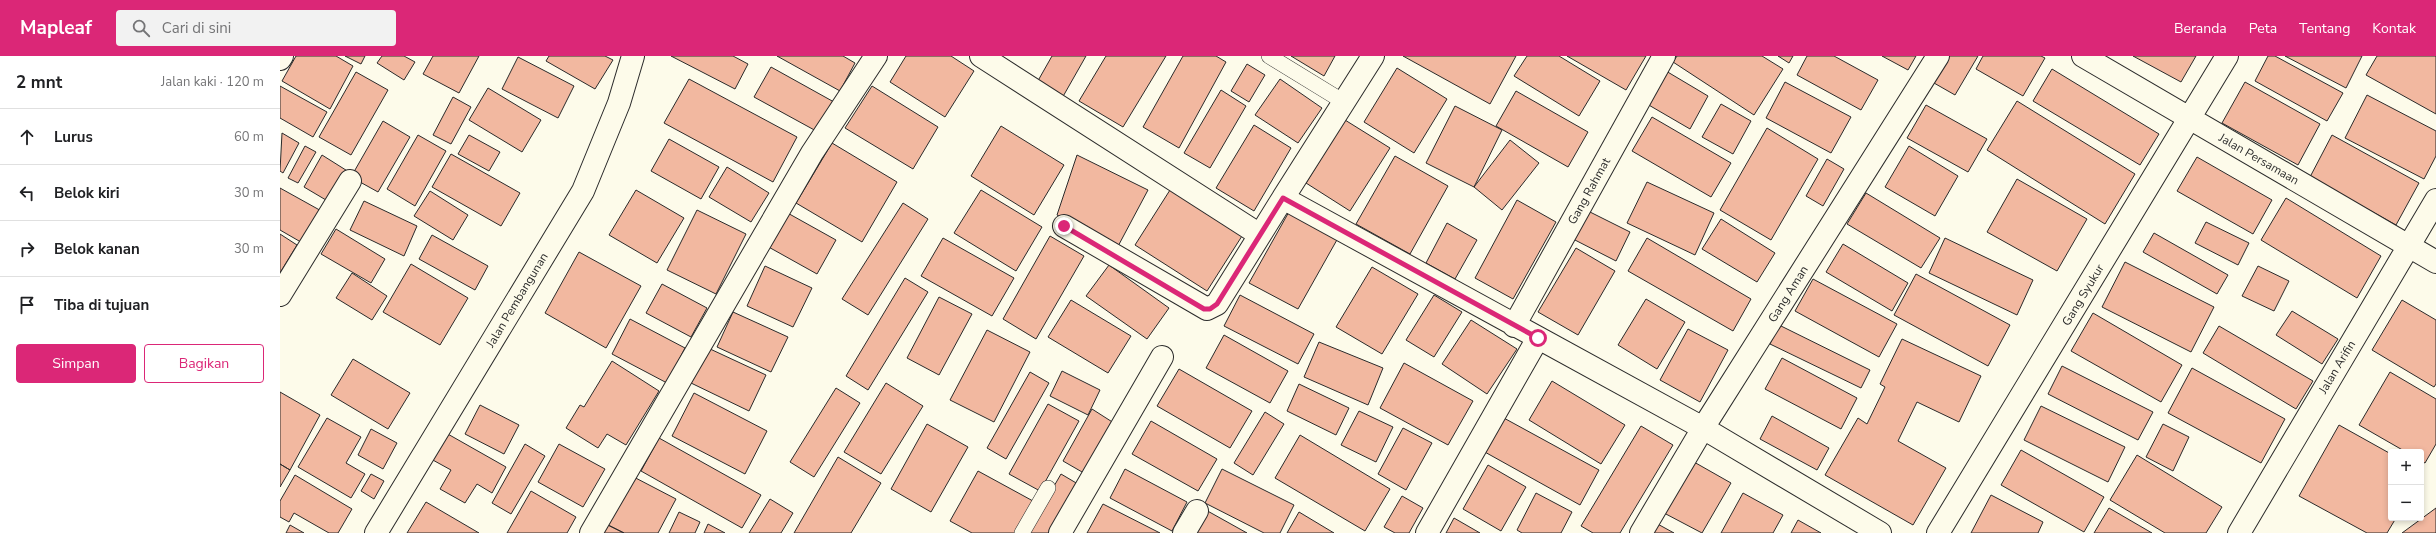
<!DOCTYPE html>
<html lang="id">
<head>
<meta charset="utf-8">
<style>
	:root { --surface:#fff; --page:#f2f2f2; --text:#202124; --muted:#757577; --line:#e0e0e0; --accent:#db2777 }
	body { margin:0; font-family:"Nunito Sans",sans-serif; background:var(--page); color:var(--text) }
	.controls { position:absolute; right:12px; bottom:12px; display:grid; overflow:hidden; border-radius:4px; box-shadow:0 2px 6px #0003 }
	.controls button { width:36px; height:36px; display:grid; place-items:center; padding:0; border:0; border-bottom:1px solid var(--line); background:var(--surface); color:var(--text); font:20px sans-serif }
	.stop { position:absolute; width:12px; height:12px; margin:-9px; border:3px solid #db2777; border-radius:50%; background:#fff }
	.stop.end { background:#db2777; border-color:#fff; box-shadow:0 1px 4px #0008 }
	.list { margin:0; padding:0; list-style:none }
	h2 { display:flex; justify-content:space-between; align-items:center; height:52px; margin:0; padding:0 16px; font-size:17px }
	h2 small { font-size:13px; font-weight:400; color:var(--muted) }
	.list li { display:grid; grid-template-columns:26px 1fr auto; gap:12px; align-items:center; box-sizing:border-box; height:56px; padding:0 16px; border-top:1px solid var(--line) }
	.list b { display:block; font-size:15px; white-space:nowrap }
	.list em { font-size:13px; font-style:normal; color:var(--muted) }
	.actions { display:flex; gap:8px; padding:12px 16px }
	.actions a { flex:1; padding:9px 0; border:1px solid var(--accent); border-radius:4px; text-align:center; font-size:14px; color:var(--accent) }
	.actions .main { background:var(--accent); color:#fff }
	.icon { flex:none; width:22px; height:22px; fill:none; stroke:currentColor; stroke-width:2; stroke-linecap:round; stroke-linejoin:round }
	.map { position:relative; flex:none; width:2156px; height:477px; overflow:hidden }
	header { display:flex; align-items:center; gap:24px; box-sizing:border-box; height:56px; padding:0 20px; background:var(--accent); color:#fff }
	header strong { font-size:19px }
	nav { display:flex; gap:22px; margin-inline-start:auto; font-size:14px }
	.search { width:280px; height:36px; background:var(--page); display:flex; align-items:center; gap:10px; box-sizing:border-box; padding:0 14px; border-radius:4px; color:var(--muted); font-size:15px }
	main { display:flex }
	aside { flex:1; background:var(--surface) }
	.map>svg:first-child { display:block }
	.building { fill:#f2b8a0; stroke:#2b2b2b }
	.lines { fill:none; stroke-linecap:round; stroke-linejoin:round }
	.service-casing { stroke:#2b2b2b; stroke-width:16 }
	.minor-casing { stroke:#2b2b2b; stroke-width:24 }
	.service { stroke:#fdfbea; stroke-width:15 }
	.minor { stroke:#fdfbea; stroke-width:22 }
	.route { stroke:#db2777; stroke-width:5 }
	.labels { text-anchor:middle; stroke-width:3; stroke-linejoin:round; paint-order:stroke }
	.street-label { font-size:12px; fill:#2b2b2b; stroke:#fdfbea }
</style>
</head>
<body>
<header>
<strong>Mapleaf</strong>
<div class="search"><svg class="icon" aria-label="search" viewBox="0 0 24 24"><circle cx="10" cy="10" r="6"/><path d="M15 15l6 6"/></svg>Cari di sini</div>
<nav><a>Beranda</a><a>Peta</a><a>Tentang</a><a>Kontak</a></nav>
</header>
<main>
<aside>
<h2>2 mnt<small>Jalan kaki · 120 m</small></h2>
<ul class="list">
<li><svg class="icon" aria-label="ahead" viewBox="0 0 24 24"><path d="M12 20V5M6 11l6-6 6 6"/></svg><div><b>Lurus</b></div><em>60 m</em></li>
<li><svg class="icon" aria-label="left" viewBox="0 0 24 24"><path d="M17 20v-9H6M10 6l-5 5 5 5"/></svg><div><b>Belok kiri</b></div><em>30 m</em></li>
<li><svg class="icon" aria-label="right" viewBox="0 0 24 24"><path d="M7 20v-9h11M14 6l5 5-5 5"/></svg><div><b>Belok kanan</b></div><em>30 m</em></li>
<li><svg class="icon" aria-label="arrive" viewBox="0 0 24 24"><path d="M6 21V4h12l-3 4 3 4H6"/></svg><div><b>Tiba di tujuan</b></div></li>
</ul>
<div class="actions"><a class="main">Simpan</a><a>Bagikan</a></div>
</aside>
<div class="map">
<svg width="2156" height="477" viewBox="0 0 2156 477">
	<rect width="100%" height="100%" fill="#fdfbea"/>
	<path class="building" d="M16 0H56L73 10 50 53 2 25Z
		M65 0H85L81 8Z
		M102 0H124L135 6 124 24 97 7Z
		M153 0H199L179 37 143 18Z
		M269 0H325L333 4 315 33 266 5Z
		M391 0H453L468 8 455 33Z
		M497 0H563L575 7 560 35Z
		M626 0H671L694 15 665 61 610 26Z
		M772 0H806L781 44 755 30Z
		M826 0H886L843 71 799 45Z
		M903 0H936L946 6 899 92 863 71Z
		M1011 0H1055L1044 20Z
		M1123 0H1236L1210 48Z
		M1247 0H1279L1320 25 1299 60 1234 20Z
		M1287 0H1366L1346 34Z
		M1397 0H1482L1503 13 1474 59 1393 6Z
		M1498 0H1513L1509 7Z
		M1527 0H1554L1598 24 1581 54 1517 19Z
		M1602 0H1636L1628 14Z
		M1669 0H1698L1675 39 1654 27Z
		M1703 0H1761L1765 2 1743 40 1696 13Z
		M1853 0H1916L1901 26Z
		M1988 0H1995L2063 37 2047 65 1975 25Z
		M2005 0H2082L2066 32Z
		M2097 0H2156V58L2086 19Z
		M238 1 294 30 278 62 222 33Z
		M967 8 985 19 969 46 951 35Z
		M491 11 554 46 538 76 474 41Z
		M1117 12 1167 43 1134 97 1084 66Z
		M1772 13 1879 78 1860 109 1753 45Z
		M1386 15 1428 40 1410 73 1367 48Z
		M76 16 108 34 71 99 39 81Z
		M409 23 517 81 493 126 384 67Z
		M1000 23 1042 52 1018 87 975 59Z
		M1505 26 1571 61 1551 97 1486 62Z
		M1965 26 2040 68 2018 109 1942 67Z
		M0 30 47 56 33 81 0 62Z
		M592 30 658 71 633 113 565 72Z
		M208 32 261 64 242 96 189 64Z
		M941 34 966 50 930 112 904 97Z
		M1236 35 1308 76 1288 111 1216 70Z
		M2087 39 2156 75V100L2144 123 2065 82Z
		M173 41 191 51 171 88 153 79Z
		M1737 45 1855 118 1825 168 1707 94Z
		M1441 48 1471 65 1453 98 1422 81Z
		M1646 49 1707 83 1688 116 1627 82Z
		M1175 50 1222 74 1194 131 1146 107Z
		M1372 61 1451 107 1431 141 1352 95Z
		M1065 64 1110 92 1070 155 1026 127Z
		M103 65 130 81 98 136 71 121Z
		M974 69 1011 92 974 155 936 132Z
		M721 70 784 109 754 159 691 120Z
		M1487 72 1538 103 1491 184 1440 154Z
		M2 77 19 87 3 117 0 115Z
		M138 79 166 95 135 150 107 133Z
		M189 79 220 96 209 115 178 98Z
		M2052 79 2139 127 2116 169 2030 121Z
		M389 83 439 111 421 143 371 115Z
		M1230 84 1259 107 1222 154 1194 131Z
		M552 87 617 126 582 186 516 147Z
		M25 90 36 96 18 127 8 122Z
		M1629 90 1678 120 1655 160 1605 131Z
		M171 98 240 137 221 170 152 131Z
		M42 99 69 116 51 147 24 131Z
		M797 99 868 134 836 194 777 159Z
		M1115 100 1168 130 1130 198 1076 168Z
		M1917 101 1992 144 1973 178 1897 135Z
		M1547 103 1564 113 1543 150 1526 140Z
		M447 111 489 137 471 166 429 141Z
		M1737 123 1807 163 1777 215 1707 176Z
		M1367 126 1434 157 1415 199 1347 167Z
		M0 132 45 157 26 189 0 174Z
		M356 134 404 162 377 207 329 179Z
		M701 134 762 171 736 215 674 177Z
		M890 134 962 180 927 235 855 189Z
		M150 135 188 159 173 184 134 160Z
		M1586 137 1660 182 1641 212 1567 168Z
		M2006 142 2101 200 2077 242 1981 184Z
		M1237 144 1276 166 1233 243 1195 222Z
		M84 145 137 170 124 200 70 174Z
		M623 147 648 163 588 259 562 243Z
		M417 154 466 178 436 238 387 214Z
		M1010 154 1058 182 1018 253 969 227Z
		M504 155 556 184 537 218 485 189Z
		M1308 155 1350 176 1336 205 1293 183Z
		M1441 163 1495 197 1477 226 1422 193Z
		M1926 166 1969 187 1958 209 1915 187Z
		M1167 167 1197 184 1175 223 1146 207Z
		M56 173 105 203 91 227 41 198Z
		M1874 177 1948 219 1937 238 1863 196Z
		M0 178 17 189 0 217Z
		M152 179 208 210 195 234 139 203Z
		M770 180 804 200 756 283 723 263Z
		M663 182 734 222 712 260 641 220Z
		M1367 182 1471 243 1453 275 1348 215Z
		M1665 182 1753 224 1737 259 1649 217Z
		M1563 188 1628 227 1612 255 1546 216Z
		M1296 192 1335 215 1298 279 1258 256Z
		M299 196 361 230 326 292 265 257Z
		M1845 206 1934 251 1911 296 1822 251Z
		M131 208 188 242 160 289 103 256Z
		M829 209 889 252 867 283 806 240Z
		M485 210 532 232 513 271 467 250Z
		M1978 210 2009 225 1994 255 1962 240Z
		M1092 211 1138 238 1102 298 1056 271Z
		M72 217 107 240 92 264 56 242Z
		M1636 218 1730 269 1708 310 1614 259Z
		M625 222 648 236 588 334 566 320Z
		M1533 223 1617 268 1599 301 1515 255Z
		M382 228 427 252 411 281 366 257Z
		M960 239 1034 278 1018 308 944 270Z
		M1154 239 1182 256 1154 301 1126 284Z
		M659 241 692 258 659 319 627 302Z
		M1366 243 1405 266 1377 313 1338 289Z
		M791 244 851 280 828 317 768 281Z
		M2122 244 2156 264V328L2154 331 2092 294Z
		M2012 255 2058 283 2042 308 1996 279Z
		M453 256 508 281 491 316 437 291Z
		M1813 257 1902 309 1881 346 1791 295Z
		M350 263 405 292 387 327 332 298Z
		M1191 264 1237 293 1207 338 1162 308Z
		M1499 269 1590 314 1581 332 1490 288Z
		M1939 270 2033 325 2016 353 1923 297Z
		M1408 273 1448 294 1420 346 1380 324Z
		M707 274 750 296 714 366 670 344Z
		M944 279 1008 315 990 347 926 312Z
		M1622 283 1701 320 1679 366 1637 346 1618 385 1666 412 1633 469 1545 419 1578 362 1587 368 1605 331 1600 328Z
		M1039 286 1103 312 1088 349 1024 321Z
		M428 292 486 319 469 355 411 327Z
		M1502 302 1577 342 1561 373 1485 333Z
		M73 303 130 337 108 373 51 339Z
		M332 305 379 335 346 389 327 378 318 392 286 372 300 349 304 351Z
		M1124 307 1193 345 1168 389 1100 352Z
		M1782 310 1873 356 1858 384 1768 338Z
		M1912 312 2005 363 1981 407 1888 357Z
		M899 313 972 355 950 392 877 350Z
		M782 315 820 334 808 359 770 340Z
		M750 316 769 327 726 403 707 392Z
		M2110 316 2156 343V388L2145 407 2141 405V396H2126L2079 369Z
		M1272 325 1345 369 1321 408 1249 364Z
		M606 327 643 350 601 418 564 396Z
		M1019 328 1069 352 1056 379 1007 355Z
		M556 332 580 347 534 421 510 406Z
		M0 336 40 359 10 414 0 408Z
		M414 337 487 375 465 418 392 380Z
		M768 348 799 365 760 435 729 418Z
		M200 349 239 369 224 398 185 378Z
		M1761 350 1845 391 1828 426 1744 384Z
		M812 353 837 369 809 420 783 405Z
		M1079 355 1113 371 1096 406 1061 389Z
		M985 356 1004 368 973 419 954 407Z
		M1492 360 1549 392 1537 414 1480 383Z
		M1222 361 1319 414 1300 449 1203 395Z
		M47 362 81 381 66 407 85 418 71 442 18 411Z
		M871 365 937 403 918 435 852 398Z
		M647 368 688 391 651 456 611 433Z
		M1883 368 1909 381 1893 415 1866 401Z
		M2059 369 2111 398V462H2116L2107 477H2087L2019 440Z
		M1361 370 1393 389 1340 477H1313L1301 470Z
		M1123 372 1152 387 1126 434 1098 418Z
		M91 373 117 387 103 413 78 399Z
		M166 377 226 411 212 437 197 428 185 447 160 433 171 414 151 403Z
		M1020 379 1110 433 1085 475 995 422Z
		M379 382 481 439 462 472 361 415Z
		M245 388 265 400 231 458 212 447Z
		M279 388 325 413 303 451 258 426Z
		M1741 394 1824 441 1804 476 1721 429Z
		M1857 399 1942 451 1926 477H1885L1830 444Z
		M558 401 601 427 571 477H514Z
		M1414 406 1451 427 1422 477 1384 457Z
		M0 408 10 414 0 431Z
		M1208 409 1246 431 1221 475 1183 453Z
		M845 413 907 446 892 475 830 442Z
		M942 413 1014 449 1000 477H984L925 447Z
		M698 415 753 445 736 477H692L670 465Z
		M91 418 104 425 94 443 81 435Z
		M348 418 396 443 378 477H344L322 466Z
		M781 418 803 431 777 477H747Z
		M15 419 72 453 58 477H49L14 457 9 466 0 461V445Z
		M251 435 296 461 287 477H227Z
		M1256 437 1292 456 1281 477H1242L1237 474Z
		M1463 437 1503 459 1493 477H1441Z
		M1711 439 1763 466 1758 477H1691Z
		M1122 440 1143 452 1129 477H1115L1104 471Z
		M490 443 513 457 501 477H469Z
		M146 446 199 477H127Z
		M823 448 880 477H807Z
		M1829 452 1872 477H1814Z
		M2156 452V477H2122Z
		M924 453 967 477H910Z
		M399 456 420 466 415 477H389Z
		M1019 456 1054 477H1007Z
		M1174 462 1200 477H1166Z
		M1518 464 1541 477H1511Z
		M322 466 344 477H316Z
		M1374 466 1394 477H1368Z
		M428 468 445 477H424Z
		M10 469 24 477H6Z"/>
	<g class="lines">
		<g class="service-casing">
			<path id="service" d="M989 0 1064 46
				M742 477 768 432"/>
		</g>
		<g class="minor-casing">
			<path id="minor" d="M701 0 980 179 1003 142 1423 372 1600 477
				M1803 0 2156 206
				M0 3 2 0
				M1003 142 1093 0
				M784 170 927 253 937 248 980 179
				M0 239 70 125
				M1234 270 1384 0
				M96 477 303 135 339 47 353 0
				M311 477 532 97 596 0
				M780 477 882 301
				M904 477 917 455
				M1147 477 1258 282
				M1361 477 1423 372 1658 0
				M1658 477 1947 0
				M1959 477 2156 144"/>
		</g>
		<use href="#service" class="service"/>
		<use href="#minor" class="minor"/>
	</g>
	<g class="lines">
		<path class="route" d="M784 170 924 253H930L937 248 1003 142 1258 282"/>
	</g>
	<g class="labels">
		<g class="street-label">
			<text transform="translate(1979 103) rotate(30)" y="4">Jalan Persamaan</text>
			<text transform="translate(1309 135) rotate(-61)" y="4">Gang Rahmat</text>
			<text transform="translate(1508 238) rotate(-58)" y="4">Gang Aman</text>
			<text transform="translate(1803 239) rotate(-59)" y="4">Gang Syukur</text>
			<text transform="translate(237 244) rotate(-59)" y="4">Jalan Pembangunan</text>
			<text transform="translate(2057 311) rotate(-59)" y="4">Jalan Arifin</text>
		</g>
	</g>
</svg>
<div class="controls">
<button>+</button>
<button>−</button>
</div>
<div class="stop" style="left:1258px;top:282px"></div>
<div class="stop end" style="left:784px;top:170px"></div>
</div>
</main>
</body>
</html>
